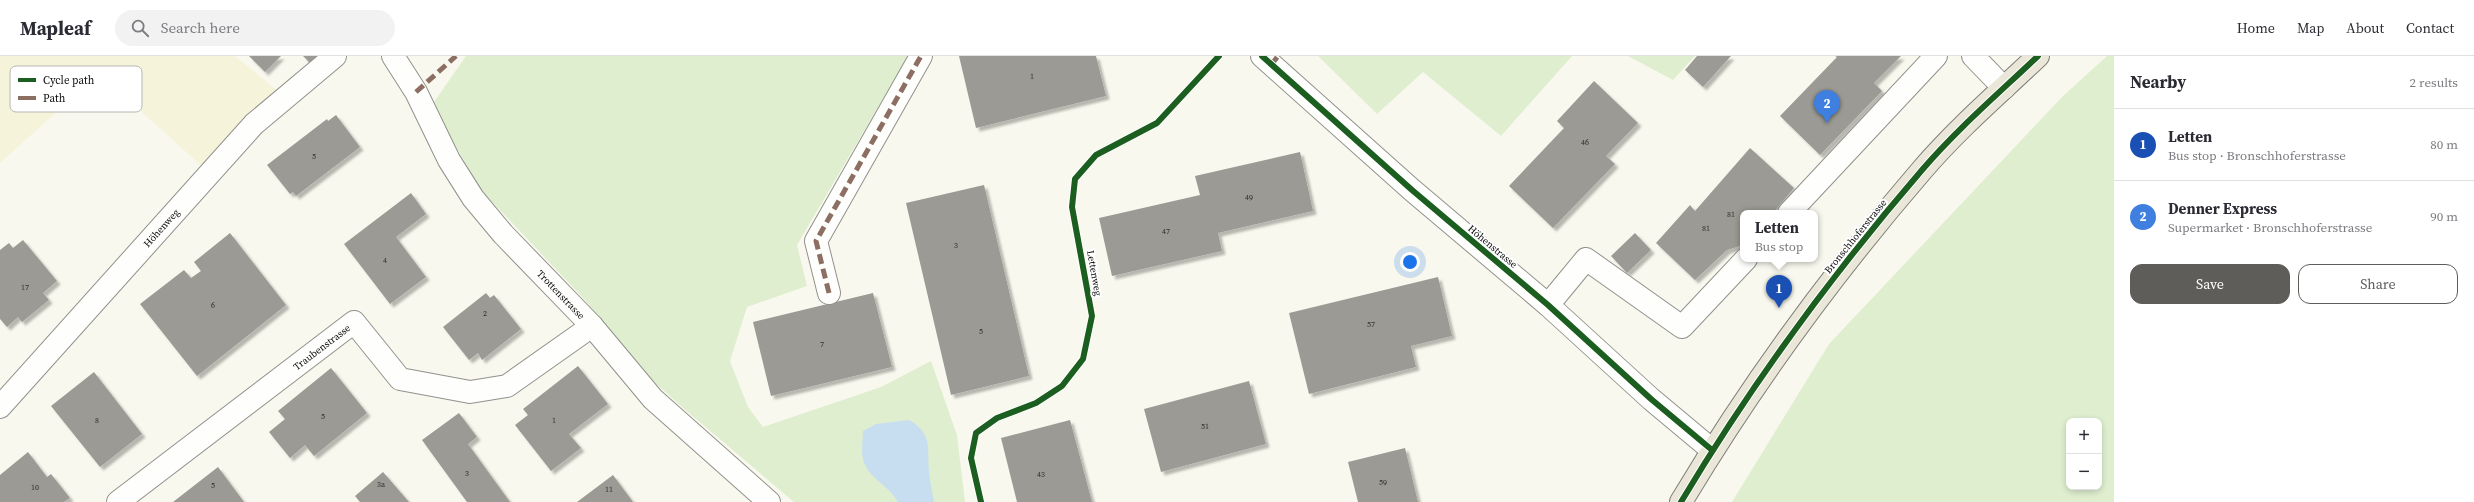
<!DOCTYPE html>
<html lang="en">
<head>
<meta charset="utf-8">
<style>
	:root { --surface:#fff; --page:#f2f2f3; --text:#2b2b33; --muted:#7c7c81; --line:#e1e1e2; --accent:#5e5d5a }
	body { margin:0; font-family:"Source Serif 4",serif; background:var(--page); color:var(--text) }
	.controls { position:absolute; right:12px; bottom:12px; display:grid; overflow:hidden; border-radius:8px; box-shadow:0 2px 6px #0003 }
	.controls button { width:36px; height:36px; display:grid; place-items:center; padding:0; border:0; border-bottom:1px solid var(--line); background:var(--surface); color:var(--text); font:20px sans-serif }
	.you { position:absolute; left:1410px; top:206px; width:14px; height:14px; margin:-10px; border:3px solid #fff; border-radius:50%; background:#1a73e8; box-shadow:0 0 0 6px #1a73e833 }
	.badge { display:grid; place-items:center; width:26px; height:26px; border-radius:50%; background:var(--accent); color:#fff; font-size:13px; font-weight:700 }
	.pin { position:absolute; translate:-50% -33px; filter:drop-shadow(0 1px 2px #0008) }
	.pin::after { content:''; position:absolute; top:21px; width:14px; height:12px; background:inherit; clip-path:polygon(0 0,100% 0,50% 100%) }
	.popup { position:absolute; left:1740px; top:154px; width:78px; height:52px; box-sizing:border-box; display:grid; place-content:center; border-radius:8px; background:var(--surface); filter:drop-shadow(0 1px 3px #0005); font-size:13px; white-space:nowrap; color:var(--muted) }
	.popup b { font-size:15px; color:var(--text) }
	.popup::after { content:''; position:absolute; left:50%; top:100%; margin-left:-8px; border:8px solid transparent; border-top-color:var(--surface) }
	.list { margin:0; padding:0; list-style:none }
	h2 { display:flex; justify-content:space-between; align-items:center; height:52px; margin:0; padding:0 16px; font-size:17px }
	h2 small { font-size:13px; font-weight:400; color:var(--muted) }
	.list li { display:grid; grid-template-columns:26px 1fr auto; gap:12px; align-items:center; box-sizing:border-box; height:72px; padding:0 16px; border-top:1px solid var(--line) }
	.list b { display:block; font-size:15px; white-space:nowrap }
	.list p { margin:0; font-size:13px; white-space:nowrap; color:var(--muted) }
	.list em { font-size:13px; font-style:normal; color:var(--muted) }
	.actions { display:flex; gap:8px; padding:12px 16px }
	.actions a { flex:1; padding:9px 0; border:1px solid var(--accent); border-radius:12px; text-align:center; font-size:14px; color:var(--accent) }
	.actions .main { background:var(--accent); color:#fff }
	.icon { flex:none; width:22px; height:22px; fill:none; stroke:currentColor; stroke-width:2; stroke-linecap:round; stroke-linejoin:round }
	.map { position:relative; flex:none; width:2114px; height:446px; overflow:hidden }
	header { display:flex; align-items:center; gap:24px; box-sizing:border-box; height:56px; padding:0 20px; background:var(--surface); border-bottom:1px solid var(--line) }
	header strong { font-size:19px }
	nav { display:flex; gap:22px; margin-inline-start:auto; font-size:14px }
	.search { width:280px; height:36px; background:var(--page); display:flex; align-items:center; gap:10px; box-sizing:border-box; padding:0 14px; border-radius:22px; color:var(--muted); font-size:15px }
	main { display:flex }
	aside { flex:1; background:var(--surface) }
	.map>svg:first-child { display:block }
	.farmland { fill:#f5f4db }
	.green { fill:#dfeecf; fill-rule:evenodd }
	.water { fill:#c7def1 }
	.building { fill:#9b9a94; filter:url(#shadow) }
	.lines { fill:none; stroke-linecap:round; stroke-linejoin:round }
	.minor-casing { stroke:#92918d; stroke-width:24 }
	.major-casing { stroke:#7f7e7a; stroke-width:24 }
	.minor { stroke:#fefefc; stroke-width:22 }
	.major { stroke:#eae7d8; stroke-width:22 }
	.quiet { stroke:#8d6e63; stroke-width:5; stroke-dasharray:10 5; stroke-linecap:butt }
	.cycleway-casing { stroke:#fff; stroke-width:8 }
	.cycleway { stroke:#1b5e20; stroke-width:6 }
	.labels { text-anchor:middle; stroke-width:4; stroke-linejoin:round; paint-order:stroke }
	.number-label { font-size:8px; fill:#2e2e2c }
	.street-label { font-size:10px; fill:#0a0a0a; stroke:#fff }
	.key { fill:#fff; stroke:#b6b6b6; stroke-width:1 }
	.key-label { font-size:11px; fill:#0a0a0a }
</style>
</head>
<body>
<header>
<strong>Mapleaf</strong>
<div class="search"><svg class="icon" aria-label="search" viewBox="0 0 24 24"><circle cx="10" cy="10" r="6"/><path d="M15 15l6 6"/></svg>Search here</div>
<nav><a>Home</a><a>Map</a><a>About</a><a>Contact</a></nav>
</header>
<main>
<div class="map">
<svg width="2114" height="446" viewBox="0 0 2114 446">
	<defs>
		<filter id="shadow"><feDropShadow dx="3.5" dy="3.5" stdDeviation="1" flood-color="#0004"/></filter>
	</defs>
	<rect width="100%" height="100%" fill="#f9f8ee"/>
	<path class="farmland" d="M0 0H235L280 37 205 113 99 18 0 107Z"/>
	<path class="green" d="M466 0H908L797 189 807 230 747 251 730 305 748 351 763 371 881 331 931 305 957 379 965 446H794L683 352 629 303 585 244 481 134 432 49Z
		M1318 0H1572L1501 80 1423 16 1377 58Z
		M1628 0H1695L1673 24Z
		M2107 0H2114V446H1732L1829 288 2063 40ZM2069 365H2099V431H2069Z"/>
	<path class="water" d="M909 364C933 378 927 391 929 415 930 425 932 436 934 446H898C888 428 867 422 863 403 861 395 863 383 863 375L876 368Z"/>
	<path class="building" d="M249 0H281L265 16Z
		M303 0H319L311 8Z
		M959 0H1096L1106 40 976 72Z
		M1697 0H1731L1703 31 1685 14Z
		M1835 0H1901L1874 27 1882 35 1820 99 1780 60 1837 1Z
		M1594 25 1638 67 1606 100 1615 108 1553 172 1509 130 1564 72 1557 65Z
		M336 59 360 91 296 140 293 136 290 138 267 109 327 63 328 65Z
		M1750 92 1794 132 1773 157H1743V189L1727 194 1695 224 1656 187 1690 149 1695 155Z
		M1300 96 1313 155 1218 177 1222 195 1112 220 1099 162 1200 139 1195 120Z
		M984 129 1029 320 951 339 906 147Z
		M411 137 426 158 396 181 426 221 390 248 344 188Z
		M230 177 286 249 197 320 140 248 184 214 191 222 201 215 194 206Z
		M1635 177 1651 194 1627 217 1611 200Z
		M23 184 57 225 43 237 49 244 22 266 18 261 7 271 0 263V194L9 187 13 192Z
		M1438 221 1452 280 1411 290 1416 311 1309 338 1289 257Z
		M486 237 490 242 494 239 521 273 482 304 478 297 469 304 443 271Z
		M873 237 892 311 771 340 753 266Z
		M578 310 608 348 569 378 581 392 551 415 515 369 528 359 523 353Z
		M331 312 367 357 314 400 305 389 290 402 269 376 285 363 278 355Z
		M94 316 142 378 100 411 51 350Z
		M1249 325 1266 388 1161 416 1144 353Z
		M459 357 477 381 468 388 510 446H467L422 384Z
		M1070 364 1092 446H1017L1001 382Z
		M1405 392 1418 446H1358L1348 406Z
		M28 396 47 421 51 418 70 442 64 446H0V419Z
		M218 411 244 446H173Z
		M383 416 409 446H360L355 440Z
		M613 419 633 446H577Z"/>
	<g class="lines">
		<g class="minor-casing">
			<g id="minor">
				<path id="s1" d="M393 0 416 36 449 104 473 142 503 178 592 270 653 343 769 446"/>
				<path d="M1262 0 1412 134 1548 249 1651 343 1712 394"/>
				<path d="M1973 0 2004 32"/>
				<path d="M1789 157 1936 0"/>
				<path d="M829 237 816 185 921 0"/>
				<path d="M1548 249 1586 203 1682 271 1746 203"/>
				<path id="s2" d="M0 351 254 68 335 0"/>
				<path id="s3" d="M118 446 354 266 400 323 470 336 507 330 592 270"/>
			</g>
		</g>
		<g class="major-casing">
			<path id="major" d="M1681 446C1751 329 1833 217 1922 114 1957 73 1999 37 2038 0"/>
		</g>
		<use href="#minor" class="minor"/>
		<use href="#major" class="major"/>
		<path class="quiet" d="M1271 9 1278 0
			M416 36 456 0
			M829 237 816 185 921 0"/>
		<g class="cycleway-casing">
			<path id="cycleway" d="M1262 0 1412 134 1548 249 1651 343 1712 394
				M981 446 971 402 976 377 997 362 1036 347 1062 330 1083 303 1092 260 1072 151 1075 123 1096 99 1157 67 1219 0
				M1681 446C1751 329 1833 217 1922 114 1957 73 1999 37 2038 0"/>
		</g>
		<use href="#cycleway" class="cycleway"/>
	</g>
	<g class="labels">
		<g class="number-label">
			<text x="1032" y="23">1</text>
			<text x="1585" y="89">46</text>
			<text x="314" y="103">5</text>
			<text x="1249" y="144">49</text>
			<text x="1731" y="161">81</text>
			<text x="1706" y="175">81</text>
			<text x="1166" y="178">47</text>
			<text x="956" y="192">3</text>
			<text x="385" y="207">4</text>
			<text x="25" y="234">17</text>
			<text x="213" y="252">6</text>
			<text x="485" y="260">2</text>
			<text x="1371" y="271">57</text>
			<text x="981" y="278">5</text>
			<text x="822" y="291">7</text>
			<text x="323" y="363">5</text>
			<text x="97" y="367">8</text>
			<text x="554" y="367">1</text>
			<text x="1205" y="373">51</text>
			<text x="467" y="420">3</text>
			<text x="1041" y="421">43</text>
			<text x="1383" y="429">59</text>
			<text x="381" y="431">3a</text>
			<text x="213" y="432">5</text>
			<text x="35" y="434">10</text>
			<text x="609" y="436">11</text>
		</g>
		<g class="street-label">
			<text dy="4" stroke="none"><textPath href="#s2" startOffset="241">Höhenweg</textPath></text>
			<text transform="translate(1855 180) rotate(-51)" y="4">Bronschhoferstrasse</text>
			<text transform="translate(1493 190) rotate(40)" y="4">Höhenstrasse</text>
			<text transform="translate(1095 217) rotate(80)" y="4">Lettenweg</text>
			<text dy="4" stroke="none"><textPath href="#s1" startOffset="294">Trottenstrasse</textPath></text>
			<text dy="4" stroke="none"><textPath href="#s3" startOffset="256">Traubenstrasse</textPath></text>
		</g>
	</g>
	<rect x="10" y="10" width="132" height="46" rx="6" class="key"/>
	<rect x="18" y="22" width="18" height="4" fill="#1b5e20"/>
	<rect x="18" y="40" width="18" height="4" fill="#8d6e63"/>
	<g class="key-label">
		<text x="43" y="28">Cycle path</text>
		<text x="43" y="46">Path</text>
	</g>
</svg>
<div class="controls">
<button>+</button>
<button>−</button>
</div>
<div class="you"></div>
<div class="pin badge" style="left:1779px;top:252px;background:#1a4fb4">1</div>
<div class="popup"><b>Letten</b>Bus stop</div>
<div class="pin badge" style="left:1827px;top:67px;background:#3f7fe0">2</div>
</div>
<aside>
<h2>Nearby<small>2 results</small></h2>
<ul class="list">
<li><span class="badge" style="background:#1a4fb4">1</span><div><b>Letten</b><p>Bus stop · Bronschhoferstrasse</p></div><em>80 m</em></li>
<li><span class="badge" style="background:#3f7fe0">2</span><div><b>Denner Express</b><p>Supermarket · Bronschhoferstrasse</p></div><em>90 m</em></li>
</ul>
<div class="actions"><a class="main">Save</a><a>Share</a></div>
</aside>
</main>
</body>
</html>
